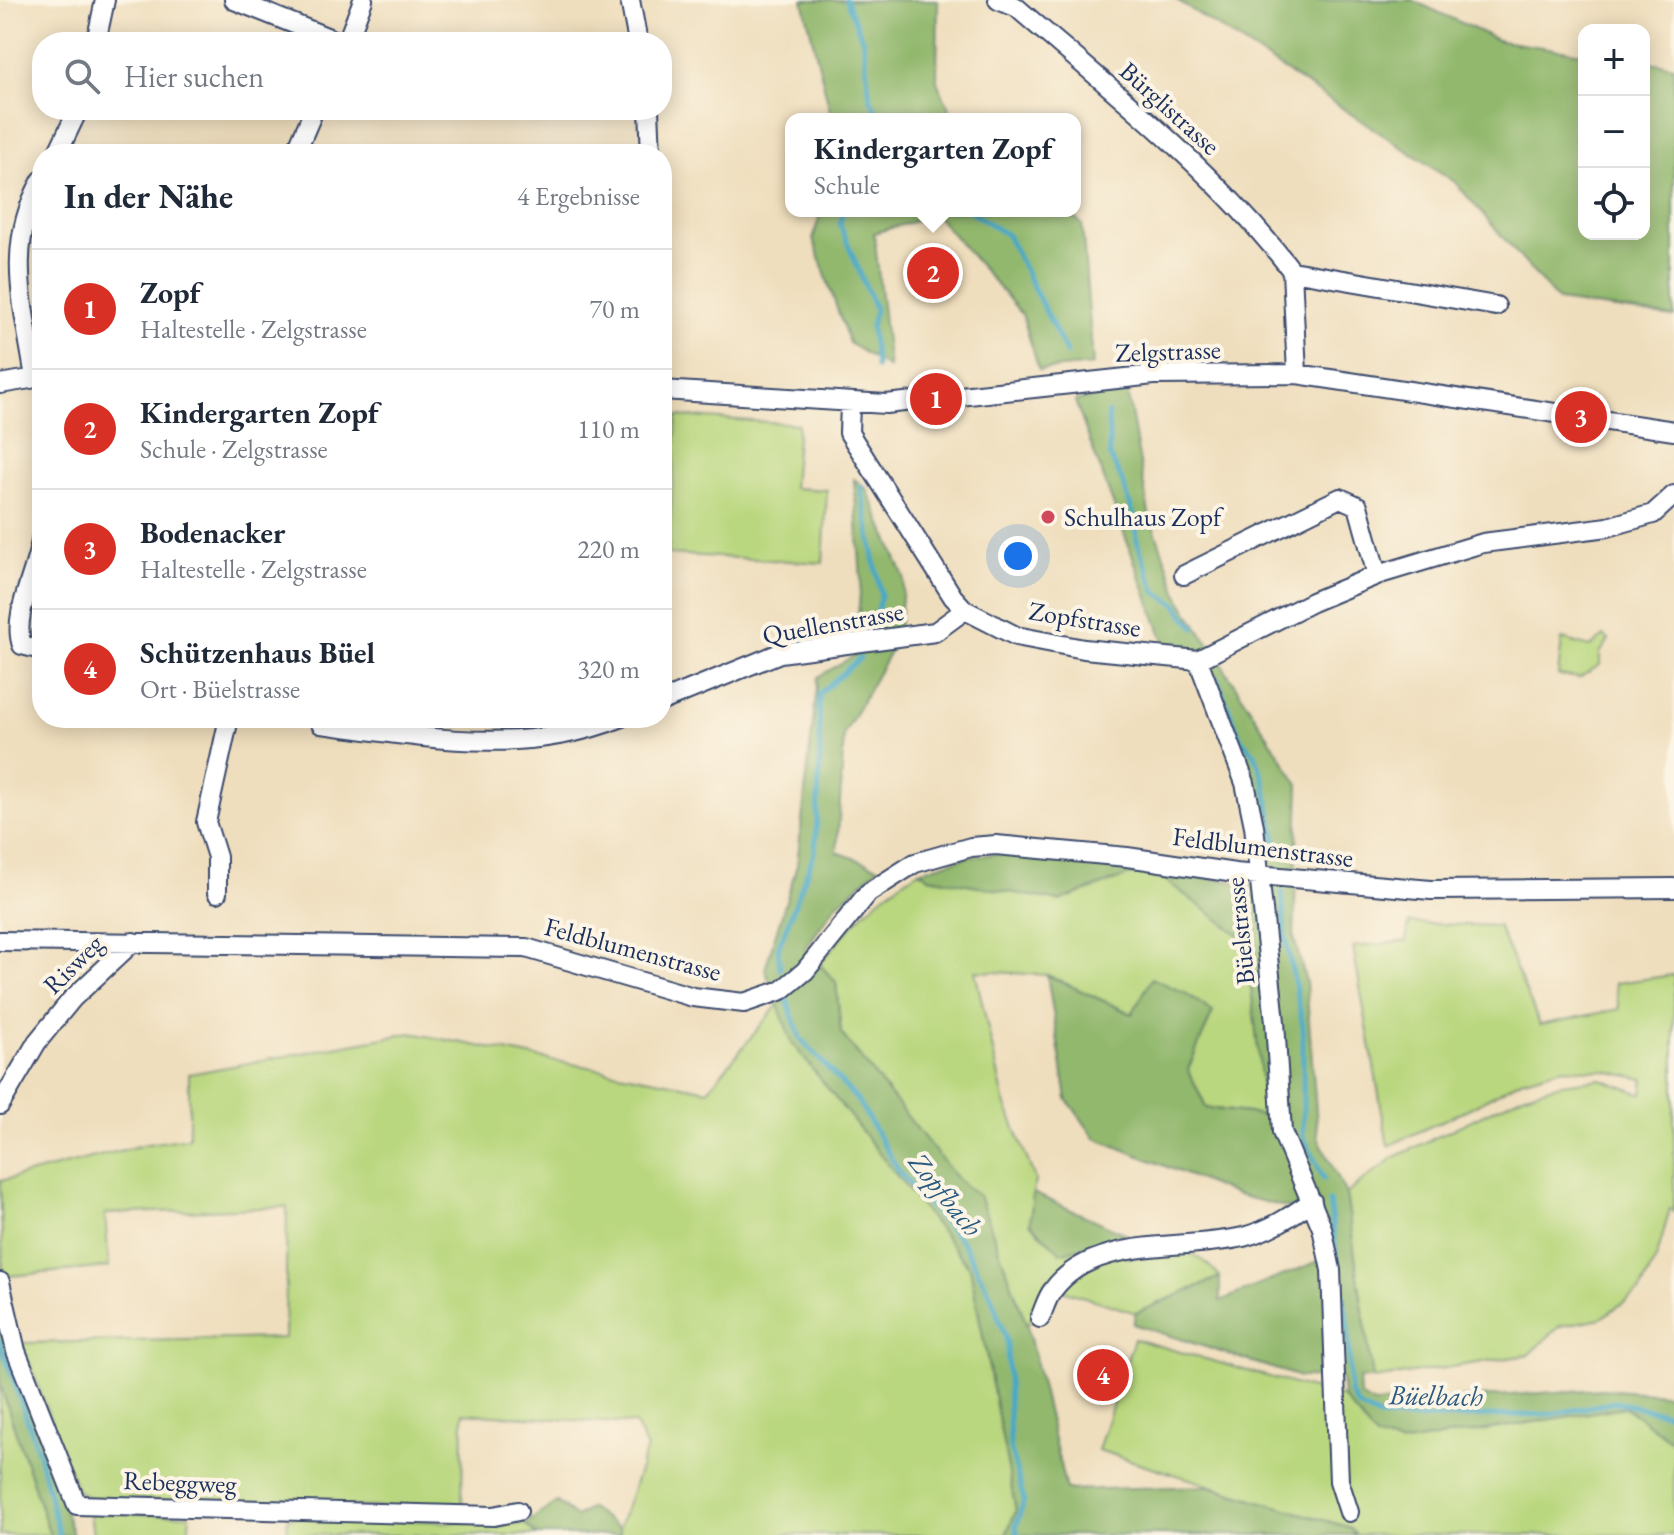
<!DOCTYPE html>
<html lang="de">
<head>
<meta charset="utf-8">
<style>
	:root { --surface:#fff; --page:#f6f6f7; --text:#1f2937; --muted:#747a83; --line:#e0e1e3; --accent:#d93025 }
	body { margin:0; font-family:"EB Garamond",serif; background:var(--page); color:var(--text) }
	.controls { position:absolute; right:24px; top:24px; display:grid; overflow:hidden; border-radius:16px; box-shadow:0 4px 20px #0003 }
	.controls button { width:72px; height:72px; display:grid; place-items:center; padding:0; border:0; border-bottom:2px solid var(--line); background:var(--surface); color:var(--text); font:40px sans-serif }
	.you { position:absolute; left:1018px; top:556px; width:28px; height:28px; margin:-20px; border:6px solid #fff; border-radius:50%; background:#1a73e8; box-shadow:0 0 0 12px #1a73e833 }
	.badge { display:grid; place-items:center; width:52px; height:52px; border-radius:50%; background:var(--accent); color:#fff; font-size:26px; font-weight:700 }
	.pin { position:absolute; translate:-50% -50%; border:4px solid #fff; box-shadow:0 2px 8px #0006 }
	.popup { position:absolute; left:785px; top:113px; width:296px; height:104px; box-sizing:border-box; display:grid; place-content:center; border-radius:16px; background:var(--surface); filter:drop-shadow(0 2px 6px #0005); font-size:26px; white-space:nowrap; color:var(--muted) }
	.popup b { font-size:30px; color:var(--text) }
	.popup::after { content:''; position:absolute; left:50%; top:100%; margin-left:-16px; border:16px solid transparent; border-top-color:var(--surface) }
	.list { margin:0; padding:0; list-style:none }
	h2 { display:flex; justify-content:space-between; align-items:center; height:104px; margin:0; padding:0 32px; font-size:34px }
	h2 small { font-size:26px; font-weight:400; color:var(--muted) }
	.list li { display:grid; grid-template-columns:52px 1fr auto; gap:24px; align-items:center; box-sizing:border-box; height:120px; padding:0 32px; border-top:2px solid var(--line) }
	.list b { display:block; font-size:30px; white-space:nowrap }
	.list p { margin:0; font-size:26px; white-space:nowrap; color:var(--muted) }
	.list em { font-size:26px; font-style:normal; color:var(--muted) }
	.icon { flex:none; width:44px; height:44px; fill:none; stroke:currentColor; stroke-width:2; stroke-linecap:round; stroke-linejoin:round }
	.map { position:relative; flex:none; width:1674px; height:1535px; overflow:hidden }
	.search { position:absolute; background:var(--surface); box-shadow:0 4px 20px #0003; left:32px; top:32px; width:640px; height:88px; display:flex; align-items:center; gap:20px; box-sizing:border-box; padding:0 28px; border-radius:32px; color:var(--muted); font-size:30px }
	.panel { position:absolute; background:var(--surface); box-shadow:0 4px 20px #0003; left:32px; top:144px; width:640px; height:584px; border-radius:32px }
	.map>svg:first-child { display:block }
	.green { fill:#b9d77e; stroke:#6a836e; stroke-width:2 }
	.forest { fill:#92b86d; stroke:#567466; stroke-width:2 }
	.lines { fill:none; stroke-linecap:round; stroke-linejoin:round }
	.stream { stroke:#47a8c6; stroke-width:5 }
	.minor-casing { stroke:#3b496c; stroke-width:22 }
	.minor { stroke:#fff; stroke-width:18 }
	.poi-dot { fill:#d1495b; stroke:#fcf5e5; stroke-width:3 }
	.labels { text-anchor:middle; stroke-width:8; stroke-linejoin:round; paint-order:stroke }
	.street-label { font-size:26px; fill:#1b2f5e; stroke:#fcf5e5 }
	.poi-label { font-size:26px; fill:#1b2f5e; stroke:#fcf5e5; text-anchor:start }
	.water-label { font-size:28px; font-style:italic; fill:#2a5982; stroke:#fcf5e5 }
</style>
</head>
<body>
<div class="map">
<svg width="1674" height="1535" viewBox="0 0 1674 1535">
	<rect width="100%" height="100%" fill="#fcf5e5"/>
	<filter id="ink" filterUnits="userSpaceOnUse"><feTurbulence type="fractalNoise" baseFrequency=".0125" numOctaves="2"/><feDisplacementMap in="SourceGraphic" scale="16" xChannelSelector="R" yChannelSelector="G"/><feConvolveMatrix kernelMatrix="1 2 1 2 8 2 1 2 1" color-interpolation-filters="sRGB"/></filter>
	<filter id="wash" filterUnits="userSpaceOnUse"><feTurbulence type="fractalNoise" baseFrequency=".006" numOctaves="4" result="noise"/><feDisplacementMap in="SourceGraphic" scale="32" xChannelSelector="R" yChannelSelector="G"/><feGaussianBlur stdDeviation="1.8" result="paint"/><feColorMatrix in="noise" values="0 0 0 0 0 0 0 0 0 0 0 0 0 0 0 0 0 1.4 0 .05"/><feComposite in="paint" operator="in"/></filter>
	<g filter="url(#wash)">
		<rect width="100%" height="100%" fill="#efdebd"/>
		<path class="green" d="M677 416 798 424 793 488 827 490 823 563 668 554Z
			M1604 636 1609 640 1600 653V665L1579 678 1558 675 1562 639 1590 647Z
			M1149 868 1246 940 1266 1115 1206 1108 1188 1069 1133 1014 1047 975 975 971 1004 1100 1035 1179 1030 1223 1061 1253 1126 1234 1128 1258C1173 1253 1188 1240 1220 1277L1136 1313 1049 1286 1027 1326 979 1196 958 1181 841 1033 836 983 820 965C850 925 876 896 919 871L929 877 1059 901Z
			M1409 923 1498 926 1540 1025 1619 1009 1615 983 1674 975V1211L1670 1208 1657 1257 1640 1291 1601 1318 1560 1326 1528 1355 1373 1379 1346 1194 1393 1158 1525 1094 1561 1084 1601 1079 1642 1094 1644 1079 1605 1071 1563 1068 1521 1080 1472 1107 1388 1146 1353 947 1406 941Z
			M780 1002 792 1043 970 1268 1016 1511 1006 1535H620L619 1528 647 1448 635 1424 463 1413 462 1510 91 1498 77 1491 22 1343 285 1338 287 1207 105 1214 109 1267 10 1276 3 1271 0 1181 147 1144 189 1138V1074L411 1033 708 1090Z
			M1134 1339 1469 1433 1625 1407 1674 1443V1535H1356L1351 1530 1098 1450Z
			M0 1384 50 1535H0Z
			M90 1513 190 1515 188 1535H93Z
			M288 1517 525 1524 537 1535H287Z"/>
		<path class="forest" d="M803 0H938L937 82 954 119H832Z
			M1177 0H1412L1500 41 1584 53V234H1644V61L1674 66V317L1558 301 1455 182Z
			M821 211H1066L1082 224 1093 365 1039 370 1022 314 936 215 874 233 889 368 849 343 813 239Z
			M1127 390 1149 514 1180 599 1299 785 1294 938 1306 982 1318 1137 1346 1194 1373 1379H1359L1360 1396 1374 1404 1602 1389 1674 1395V1443L1625 1407 1400 1444 1376 1438 1343 1397 1341 1378 1300 1377 1133 1324 1136 1313 1220 1277V1301L1324 1259 1309 1213 1237 1195 1095 1138 1067 1099 1047 975 1132 1014 1152 978 1185 993 1213 1012 1188 1069 1206 1108 1265 1115 1246 940 1149 868 1059 901 929 877 919 871 969 856 1001 854 1149 868 1270 888 1258 793 1198 660 1170 657 1075 401Z
			M854 479 867 489 904 577 898 637 844 734 837 852 879 867 835 906 805 949 836 982 841 1033 958 1180 979 1196 1027 1326 1066 1490 1208 1486 1348 1527 1356 1535H1006L1016 1511 970 1268 792 1043 765 969 797 865 818 677 855 655 861 580Z
			M1033 1193 1126 1234 1061 1253 1030 1223Z
			M0 1321 73 1535H50L0 1384Z
			M557 1502 576 1517 590 1508 619 1528 620 1535H537L525 1524Z"/>
		<g class="lines">
			<path class="stream" d="M846 0 863 41 870 98 881 119
				M843 211 840 225 875 309 871 326 876 367
				M969 211 1007 235 1067 354
				M1108 413 1110 456 1123 483 1136 522 1137 541 1156 592 1176 604 1195 628
				M861 487 881 596 875 617
				M1217 679 1241 740 1255 754 1265 784 1277 846
				M1282 892 1285 934 1303 1026V1136L1324 1179
				M780 969 778 949 815 851 820 764 819 694 860 658
				M786 997 800 1038 858 1101 900 1173 963 1243 990 1293 1007 1342 1010 1447 1024 1500 1016 1526 1018 1535
				M1329 1201 1337 1258
				M1339 1268 1348 1323 1350 1393 1359 1407 1379 1417 1408 1419 1551 1414 1616 1402 1674 1415
				M0 1341 39 1454 59 1535"/>
		</g>
	</g>
	<g filter="url(#ink)">
		<g class="lines">
			<g class="minor-casing">
				<path id="minor" d="M234 0 339 42
					M630 0 638 42
					M998 0 1016 7C1112 90 1214 170 1292 271L1496 306
					M96 42 105 0
					M347 42 363 0
					M649 110 651 154
					M57 154 78 110
					M295 154 314 110
					M1292 271 1297 374
					M35 378C24 306 4 246 42 180
					M0 384 42 377
					M662 390 886 404 1154 375 1297 374 1674 431
					M850 404 849 433 953 597 965 610 1016 636 1084 649 1198 660 1312 602 1377 575 1483 543 1608 527 1653 514 1674 495
					M42 534C39 568 11 614 22 645L42 650
					M1184 575 1340 498 1358 506 1377 575
					M1198 660 1245 783 1254 826 1275 1022 1282 1132 1322 1228 1331 1270 1339 1481 1349 1512
					M662 701 780 653 935 632 965 610
					M321 724C422 737 522 757 620 718
					M217 893V857L206 822 229 718
					M0 941 526 948 693 997 744 1003 782 990 805 971 868 893 915 863 971 847 996 845 1127 857 1235 873 1431 890 1674 888
					M0 1105 37 1042 72 999 133 942
					M0 1282 16 1351 77 1505 494 1516 518 1511
					M1040 1318C1044 1309 1047 1297 1053 1290 1093 1235 1184 1251 1243 1237 1270 1230 1290 1217 1312 1201"/>
			</g>
			<use href="#minor" class="minor"/>
		</g>
	</g>
	<circle class="poi-dot" cx="1048" cy="517" r="8"/>
	<g class="labels">
		<g class="street-label">
			<text transform="translate(1170 108) rotate(42)" y="9">Bürglistrasse</text>
			<text transform="translate(1168 351) rotate(-2)" y="9">Zelgstrasse</text>
			<text transform="translate(1085 619) rotate(9)" y="9">Zopfstrasse</text>
			<text transform="translate(833 623) rotate(-10)" y="9">Quellenstrasse</text>
			<text transform="translate(1263 847) rotate(7)" y="9">Feldblumenstrasse</text>
			<text transform="translate(1240 931) rotate(-96)" y="9">Büelstrasse</text>
			<text transform="translate(633 949) rotate(15)" y="9">Feldblumenstrasse</text>
			<text transform="translate(73 964) rotate(-45)" y="9">Risweg</text>
			<text transform="translate(180 1482) rotate(2)" y="9">Rebeggweg</text>
		</g>
		<g class="poi-label">
			<text x="1064" y="526">Schulhaus Zopf</text>
		</g>
		<g class="water-label">
			<text transform="translate(946 1194) rotate(51)" y="10">Zopfbach</text>
			<text transform="translate(1436 1395) rotate(1)" y="10">Büelbach</text>
		</g>
	</g>
</svg>
<div class="controls">
<button>+</button>
<button>−</button>
<button><svg class="icon" aria-label="locate" viewBox="0 0 24 24"><circle cx="12" cy="12" r="6"/><path d="M12 2v4M12 18v4M2 12h4M18 12h4"/></svg></button>
</div>
<div class="you"></div>
<div class="pin badge" style="left:936px;top:399px">1</div>
<div class="pin badge" style="left:933px;top:273px">2</div>
<div class="popup"><b>Kindergarten Zopf</b>Schule</div>
<div class="pin badge" style="left:1581px;top:417px">3</div>
<div class="pin badge" style="left:1103px;top:1375px">4</div>
<div class="search"><svg class="icon" aria-label="search" viewBox="0 0 24 24"><circle cx="10" cy="10" r="6"/><path d="M15 15l6 6"/></svg>Hier suchen</div>
<section class="panel">
<h2>In der Nähe<small>4 Ergebnisse</small></h2>
<ul class="list">
<li><span class="badge">1</span><div><b>Zopf</b><p>Haltestelle · Zelgstrasse</p></div><em>70 m</em></li>
<li><span class="badge">2</span><div><b>Kindergarten Zopf</b><p>Schule · Zelgstrasse</p></div><em>110 m</em></li>
<li><span class="badge">3</span><div><b>Bodenacker</b><p>Haltestelle · Zelgstrasse</p></div><em>220 m</em></li>
<li><span class="badge">4</span><div><b>Schützenhaus Büel</b><p>Ort · Büelstrasse</p></div><em>320 m</em></li>
</ul>
</section>
</div>
</body>
</html>
